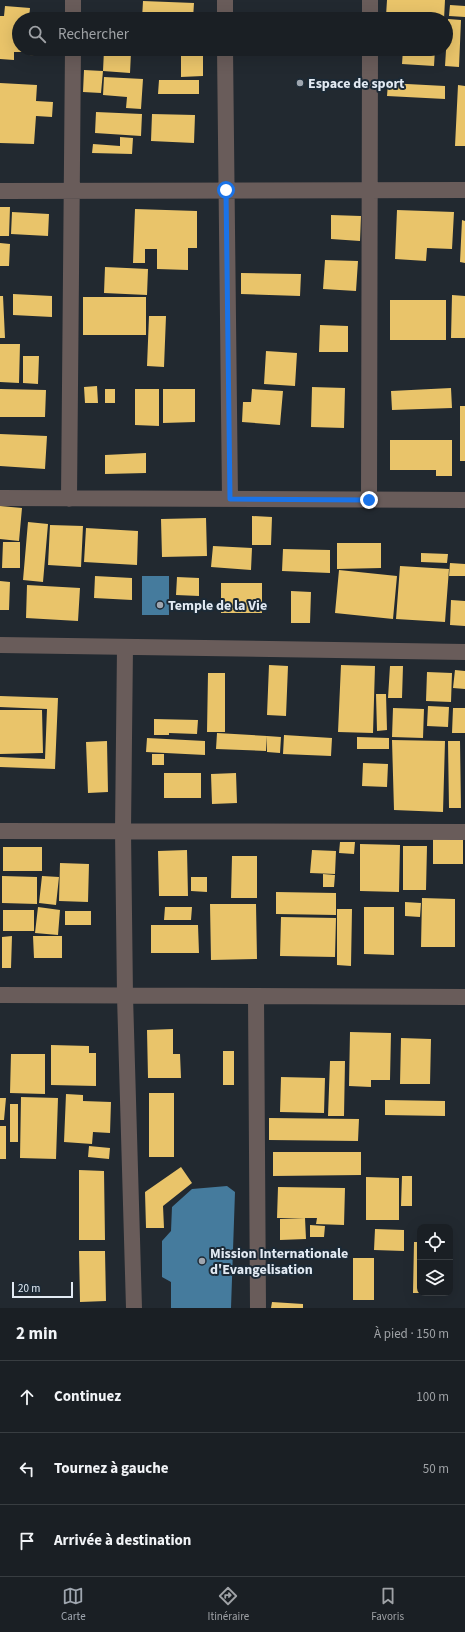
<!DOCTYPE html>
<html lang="fr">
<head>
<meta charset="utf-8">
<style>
	:root { --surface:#1a1f24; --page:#23272c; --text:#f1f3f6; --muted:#9fa2a6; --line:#383d41; --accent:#9fa6af }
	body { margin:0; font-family:"Source Sans 3",sans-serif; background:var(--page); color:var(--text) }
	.controls { position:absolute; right:12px; bottom:12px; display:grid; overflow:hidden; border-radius:8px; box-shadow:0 4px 16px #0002 }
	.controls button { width:36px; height:36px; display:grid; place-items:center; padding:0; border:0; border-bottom:1px solid var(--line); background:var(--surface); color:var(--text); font:20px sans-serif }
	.scale { position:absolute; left:12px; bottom:10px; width:61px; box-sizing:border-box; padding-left:4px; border:2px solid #e2eaf3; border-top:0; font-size:11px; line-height:14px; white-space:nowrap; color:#e2eaf3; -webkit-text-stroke:3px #1c2a36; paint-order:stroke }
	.stop { position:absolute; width:12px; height:12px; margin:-9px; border:3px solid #1a73e8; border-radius:50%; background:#fff }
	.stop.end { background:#1a73e8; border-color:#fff; box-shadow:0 1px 4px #0008 }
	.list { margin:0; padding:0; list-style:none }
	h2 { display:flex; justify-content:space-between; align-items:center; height:52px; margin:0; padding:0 16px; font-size:17px }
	h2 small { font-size:13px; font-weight:400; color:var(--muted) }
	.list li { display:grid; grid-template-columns:26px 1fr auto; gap:12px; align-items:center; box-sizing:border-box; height:72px; padding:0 16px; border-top:1px solid var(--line) }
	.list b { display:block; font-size:15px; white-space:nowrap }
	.list em { font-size:13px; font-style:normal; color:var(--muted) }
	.icon { flex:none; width:22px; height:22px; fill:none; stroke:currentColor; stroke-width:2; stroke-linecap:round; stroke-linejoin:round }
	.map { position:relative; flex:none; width:465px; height:1308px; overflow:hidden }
	.search { position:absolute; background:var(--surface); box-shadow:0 4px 16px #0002; left:12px; right:12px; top:12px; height:44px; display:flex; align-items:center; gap:10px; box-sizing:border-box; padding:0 14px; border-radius:22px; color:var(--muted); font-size:15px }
	.sheet { height:268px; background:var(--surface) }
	nav { display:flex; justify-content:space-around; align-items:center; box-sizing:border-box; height:56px; border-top:1px solid var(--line); background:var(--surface); font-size:11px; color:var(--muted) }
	nav a { display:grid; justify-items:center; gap:2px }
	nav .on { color:var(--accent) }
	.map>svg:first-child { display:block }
	.homes { fill:#e9c46a }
	.public { fill:#457b9d }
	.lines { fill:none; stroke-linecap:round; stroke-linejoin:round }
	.street { stroke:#695c5a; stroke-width:16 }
	.route { stroke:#1a73e8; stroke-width:5 }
	.poi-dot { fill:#9fa6af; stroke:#1c2a36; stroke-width:1.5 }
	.labels { text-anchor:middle; stroke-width:4; stroke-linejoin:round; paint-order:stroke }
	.poi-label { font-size:14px; font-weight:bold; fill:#e2eaf3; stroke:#1c2a36; text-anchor:start }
</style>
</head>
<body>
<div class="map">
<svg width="465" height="1308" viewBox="0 0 465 1308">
	<rect width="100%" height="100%" fill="#222930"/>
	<path class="homes" d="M387 0H445L444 19 386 16Z
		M143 1 194 3 193 19H142Z
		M450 5 465 6V17L449 16Z
		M5 6 30 8 29 19H19V49H28L27 52H14V60L0 59V16H4Z
		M448 19 461 20 459 67 445 66Z
		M30 49H39V56L29 55Z
		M403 49H435L434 66 402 64Z
		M104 50 131 52 130 73 103 71Z
		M181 54H203V76L181 77Z
		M84 70 103 71 101 93 83 92Z
		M104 77 143 79 141 109 126 108 127 97 103 95Z
		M159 80H199V94H158Z
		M0 83 37 85 36 101 53 102 52 117 36 116 34 144 0 143Z
		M388 83 445 86V99L387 96Z
		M458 85 465 86V146H455Z
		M96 112 142 114 141 136 95 133Z
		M152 114 195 115 194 143 151 141Z
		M120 137 133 138 132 154 92 153 93 144 120 146Z
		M0 207H10L9 236H0Z
		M135 209 197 211V248H188V270L157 269V249H145V263H133Z
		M397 210 454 212 452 249 427 248 426 261 395 259Z
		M12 212 49 214 48 236 11 234Z
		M331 215 361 216 360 241 331 239Z
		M462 220 465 221V263L460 262Z
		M0 243 10 244 9 266H0Z
		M325 260 358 261 356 291 323 289Z
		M105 267 148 269 147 295 104 293Z
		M241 273 301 274 300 296 241 294Z
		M13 294 52 296V317L13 315Z
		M452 295 465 296V338H451Z
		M0 296H3L5 338H0Z
		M83 297H146V335H83Z
		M390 300H446V340H390Z
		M149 316H166L164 367 147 366Z
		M320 325 348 326V352H319Z
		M0 344H20L19 383 0 382Z
		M266 351 297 353 295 386 264 384Z
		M23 356H39L38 384 23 383Z
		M97 386 98 403H85L84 387Z
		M312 387 345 388 344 428 311 427Z
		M451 388 452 408 392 410 391 391Z
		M0 389 46 390 45 417H0Z
		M105 389H115V403H105Z
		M135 389H159V426L135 425Z
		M163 389H195V422L163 423Z
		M252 389 283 391 280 425 242 422 243 402H251Z
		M460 406H465V461H460Z
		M0 434 47 436 45 469 0 466Z
		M390 440H452V476H436V470H390Z
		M146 453V473L105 474V455Z
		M0 506 22 508 19 541 0 539Z
		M252 516 272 517 271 545H252Z
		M206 518 207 556 162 557 161 519Z
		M28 522 48 524 43 582 23 580Z
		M50 525 83 526 81 567 48 565Z
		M86 528 138 531 137 565 84 562Z
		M3 542H20V568H2Z
		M337 543H381V568L337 569Z
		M213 546 252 548 251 570 211 567Z
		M283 549 330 550V573L282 571Z
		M421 553 448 554 447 563 421 562Z
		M450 563 465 564V576H449Z
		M400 566 449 569 445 622 396 619Z
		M339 570 397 576 393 619 335 613Z
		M95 576 132 578V600L94 598Z
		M177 577 199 578V596L176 595Z
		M0 581 10 582 9 610H0Z
		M221 583H262V613H221Z
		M27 585 80 588 78 621 26 618Z
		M291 591 311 592 310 623H291Z
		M451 600 465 601V626L450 625Z
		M269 665 288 666 286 716 267 715Z
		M341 665 375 666 373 733 338 732Z
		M390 666H403L402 698H388Z
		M455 670 465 671V689L453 688Z
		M427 672 452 673 451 702 426 701Z
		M208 673H225V732H207Z
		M376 694H386L387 730 377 731Z
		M0 696 58 698 55 769 0 767V757L45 759 47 709 0 707Z
		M428 706 449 707 448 727 427 726Z
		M393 708 424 709 423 738 392 737Z
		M453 708H465V733H452Z
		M0 710H42L43 753 0 754Z
		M154 719 198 720 197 734 169 733V735H154Z
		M217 733 267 736 266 751 216 749Z
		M284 735 332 738 331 756 283 754Z
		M267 736 281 737 280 753 267 752Z
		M357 737 389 738V749H357Z
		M147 738 205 741V755L146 752Z
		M392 740 445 741 443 812 394 810Z
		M107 741 108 792 88 793 86 742Z
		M448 741H460L461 808H449Z
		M152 754H164V765H152Z
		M363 763 388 764 387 787 362 786Z
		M164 773H201V798H164Z
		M236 773 237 803 212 804 211 774Z
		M433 838 463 839V864H433Z
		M340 842H355L354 854 339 853Z
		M360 844 400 845 399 892 360 891Z
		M403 846H427L426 890H403Z
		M3 847H42V871H3Z
		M187 850 188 896H159L158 851Z
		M312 850 336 851 335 874 310 873Z
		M232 856H257V898H231Z
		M60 863 89 864 88 902 59 901Z
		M323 874 335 875 334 887H323Z
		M2 876 37 877V904L2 903Z
		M42 876 59 877 56 905 39 903Z
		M191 877H207V892L191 891Z
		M276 892 336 893V915L276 914Z
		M422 898 455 899V947H421Z
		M405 902 421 903 420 917 405 916Z
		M210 904H256L257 959 211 960Z
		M38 907 60 910 58 935 35 933Z
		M165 907H192L191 920H164Z
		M364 907H394V955L364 954Z
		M337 909H352L351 966 337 965Z
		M3 910H34V931H3Z
		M65 911H91V925H65Z
		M281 917 336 918 335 957 280 956Z
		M151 925H198L199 953H151Z
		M12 936 11 968H2V937Z
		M33 936H62V958H34Z
		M173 1029V1054H180L181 1078H148L147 1030Z
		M350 1032 391 1033 390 1080H371V1087L349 1086Z
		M401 1038 431 1039 430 1084H400Z
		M51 1045 89 1046V1053H96V1086L51 1085Z
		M223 1051H234V1085H223Z
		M11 1054H45V1094L10 1093Z
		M330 1061H345L344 1116H328Z
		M281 1077 325 1078 324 1113 280 1112Z
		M149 1093H174V1157H149Z
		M66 1094 83 1095V1101L111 1102 110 1133 93 1132 92 1144 64 1142Z
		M21 1097 58 1098 56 1159 20 1158Z
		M0 1098H6L4 1120H0Z
		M385 1100 445 1101V1116L385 1115Z
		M10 1104H18V1142H10Z
		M269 1118 359 1119 358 1141 269 1140Z
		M0 1126H6V1159H0Z
		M89 1146 110 1148 109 1159 88 1157Z
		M273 1152H361V1175L273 1176Z
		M181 1167 192 1183 163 1206 164 1228H146L145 1192Z
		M79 1170 104 1171 105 1240H79Z
		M402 1176H412V1206H401Z
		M366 1177 399 1178V1220H366Z
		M278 1187 345 1188 344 1225 316 1224 317 1218H277Z
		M305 1218 306 1239 280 1240V1219Z
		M310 1225 325 1226 324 1237H310Z
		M375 1229 404 1230V1251L374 1250Z
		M414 1242H420V1293H413Z
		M79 1251H105L106 1301 80 1302Z
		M353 1258H374V1300H353Z
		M272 1302 303 1304V1308H271Z"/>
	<path class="public" d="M142 576H169V615H142Z
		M227 1186 235 1192 231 1308H171V1282L162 1277V1241L171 1231 172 1207 192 1189Z"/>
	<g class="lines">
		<path class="street" d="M225 0V19
			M73 19V0
			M370 19V0
			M225 49 230 499
			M0 191 465 190
			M0 498 465 500
			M69 499 73 49
			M369 500 370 49
			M0 645 465 652
			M125 647 123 831 125 996 134 1308
			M0 831 465 832
			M0 995 465 997
			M256 996 258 1308"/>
	</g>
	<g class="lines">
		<path class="route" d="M226 190 230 499 369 500"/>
	</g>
	<g class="poi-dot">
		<circle cx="300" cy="83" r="4"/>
		<circle cx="160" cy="605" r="4"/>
		<circle cx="202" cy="1261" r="4"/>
	</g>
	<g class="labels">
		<g class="poi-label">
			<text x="308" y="88">Espace de sport</text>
			<text x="168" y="610">Temple de la Vie</text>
			<text x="210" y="1258">Mission Internationale<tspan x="210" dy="16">d'Evangelisation</tspan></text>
		</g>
	</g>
</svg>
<div class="controls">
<button><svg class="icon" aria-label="locate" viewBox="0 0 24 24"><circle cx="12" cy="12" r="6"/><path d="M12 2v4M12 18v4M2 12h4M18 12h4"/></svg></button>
<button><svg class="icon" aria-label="layers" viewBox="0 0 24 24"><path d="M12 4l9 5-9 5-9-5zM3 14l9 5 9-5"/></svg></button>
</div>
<div class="scale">20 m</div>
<div class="stop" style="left:226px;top:190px"></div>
<div class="stop end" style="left:369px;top:500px"></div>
<div class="search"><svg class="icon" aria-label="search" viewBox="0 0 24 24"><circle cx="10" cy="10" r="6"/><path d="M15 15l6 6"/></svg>Rechercher</div>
</div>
<section class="sheet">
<h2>2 min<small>À pied · 150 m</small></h2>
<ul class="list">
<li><svg class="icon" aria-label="ahead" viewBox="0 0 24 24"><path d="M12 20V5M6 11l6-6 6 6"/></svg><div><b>Continuez</b></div><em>100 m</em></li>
<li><svg class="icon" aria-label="left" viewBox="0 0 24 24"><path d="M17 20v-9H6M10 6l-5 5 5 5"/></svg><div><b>Tournez à gauche</b></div><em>50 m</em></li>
<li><svg class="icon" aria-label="arrive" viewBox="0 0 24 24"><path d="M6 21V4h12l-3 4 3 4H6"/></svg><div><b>Arrivée à destination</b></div></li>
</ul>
</section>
<nav>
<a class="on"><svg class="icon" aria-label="map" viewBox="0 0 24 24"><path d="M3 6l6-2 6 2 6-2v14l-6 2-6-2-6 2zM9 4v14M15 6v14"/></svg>Carte</a>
<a><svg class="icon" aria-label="directions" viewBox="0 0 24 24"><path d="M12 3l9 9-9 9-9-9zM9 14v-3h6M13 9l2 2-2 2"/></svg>Itinéraire</a>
<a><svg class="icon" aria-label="saved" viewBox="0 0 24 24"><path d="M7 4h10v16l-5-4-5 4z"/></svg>Favoris</a>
</nav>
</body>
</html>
